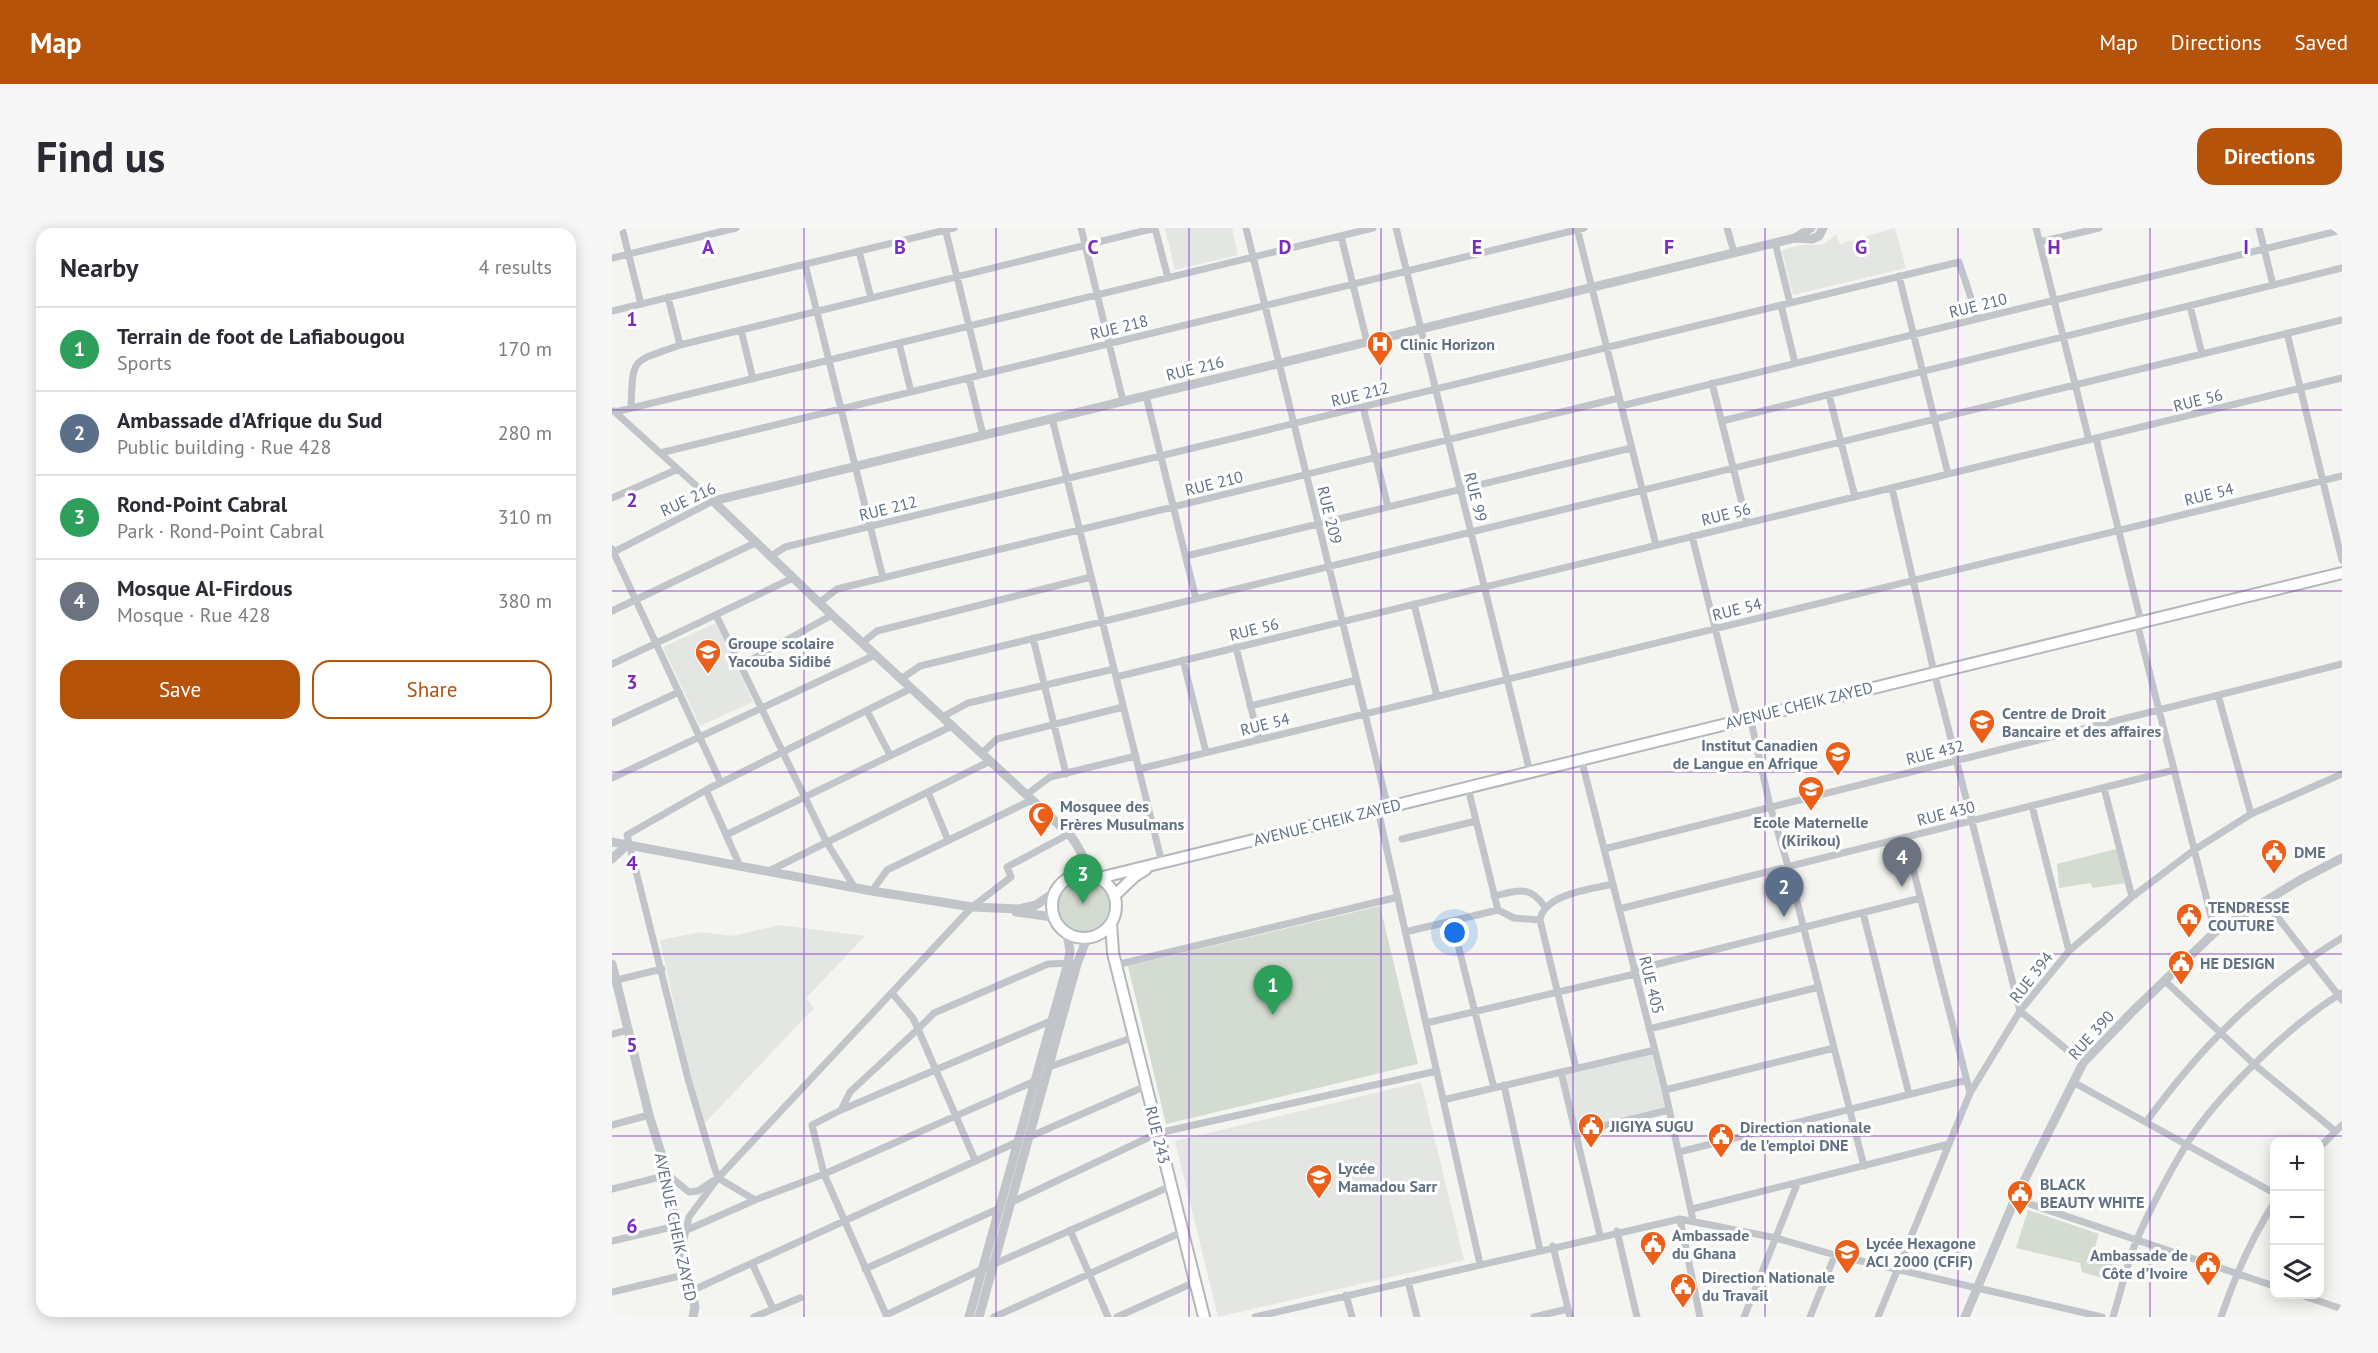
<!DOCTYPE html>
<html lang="en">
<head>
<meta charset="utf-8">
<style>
	:root { --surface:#fff; --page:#f7f7f7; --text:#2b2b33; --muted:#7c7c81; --line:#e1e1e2; --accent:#b45309 }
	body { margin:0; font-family:"PT Sans",sans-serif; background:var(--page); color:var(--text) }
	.controls { position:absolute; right:18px; bottom:18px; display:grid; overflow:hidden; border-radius:12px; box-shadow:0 3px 15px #0003 }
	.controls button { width:54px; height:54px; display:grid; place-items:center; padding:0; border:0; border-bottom:2px solid var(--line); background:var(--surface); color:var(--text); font:30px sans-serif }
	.you { position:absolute; left:843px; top:705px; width:21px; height:21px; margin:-15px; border:4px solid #fff; border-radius:50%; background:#1a73e8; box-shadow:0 0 0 9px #1a73e833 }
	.badge { display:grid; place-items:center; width:39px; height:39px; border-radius:50%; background:var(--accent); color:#fff; font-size:20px; font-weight:700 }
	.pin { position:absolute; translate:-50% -50px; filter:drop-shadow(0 2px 3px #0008) }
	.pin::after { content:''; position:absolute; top:32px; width:21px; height:18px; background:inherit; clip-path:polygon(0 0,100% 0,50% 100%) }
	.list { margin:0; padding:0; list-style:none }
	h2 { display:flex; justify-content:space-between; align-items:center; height:78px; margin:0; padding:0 24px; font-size:26px }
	h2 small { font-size:20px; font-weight:400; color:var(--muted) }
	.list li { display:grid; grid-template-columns:39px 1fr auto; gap:18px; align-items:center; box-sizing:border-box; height:84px; padding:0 24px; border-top:2px solid var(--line) }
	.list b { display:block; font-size:22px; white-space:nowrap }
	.list p { margin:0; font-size:20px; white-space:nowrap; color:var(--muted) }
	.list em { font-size:20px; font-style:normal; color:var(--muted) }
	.actions { display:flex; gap:12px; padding:18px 24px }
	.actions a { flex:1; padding:14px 0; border:2px solid var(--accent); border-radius:18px; text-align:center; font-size:21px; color:var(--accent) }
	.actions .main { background:var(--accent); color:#fff }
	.icon { flex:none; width:33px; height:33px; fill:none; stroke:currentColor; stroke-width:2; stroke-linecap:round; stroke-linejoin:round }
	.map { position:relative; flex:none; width:1730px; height:1089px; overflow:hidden; border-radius:18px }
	header { display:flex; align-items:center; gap:36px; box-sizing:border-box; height:84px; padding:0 30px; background:var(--accent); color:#fff }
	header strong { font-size:28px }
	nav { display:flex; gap:33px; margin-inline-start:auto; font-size:21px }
	.intro { display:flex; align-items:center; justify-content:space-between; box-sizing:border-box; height:144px; padding:0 36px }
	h1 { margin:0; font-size:42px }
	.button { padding:15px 27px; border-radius:18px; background:var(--accent); color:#fff; font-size:21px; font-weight:700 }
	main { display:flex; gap:36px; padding:0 36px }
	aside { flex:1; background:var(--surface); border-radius:18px; box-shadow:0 3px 15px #0003 }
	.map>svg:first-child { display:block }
	.built { fill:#e4e6e3 }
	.green { fill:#d4dbd1 }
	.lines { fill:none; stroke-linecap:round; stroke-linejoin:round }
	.secondary-casing { stroke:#b3b8bd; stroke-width:14 }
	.minor { stroke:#c1c4c8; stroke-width:7 }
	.tertiary { stroke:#c1c4c8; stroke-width:9 }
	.secondary { stroke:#fff; stroke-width:10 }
	.grid { fill:none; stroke:#7b2cbf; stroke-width:1.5; stroke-opacity:0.55 }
	.labels { text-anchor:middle; stroke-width:6; stroke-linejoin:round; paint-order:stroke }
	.street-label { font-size:16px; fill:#617183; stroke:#fff }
	.poi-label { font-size:16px; font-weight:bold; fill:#617183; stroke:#fff; text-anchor:start }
	.grid-label { font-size:20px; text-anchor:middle; font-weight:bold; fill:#7b2cbf; stroke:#fff; stroke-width:6; stroke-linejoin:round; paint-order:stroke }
</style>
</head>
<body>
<header>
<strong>Map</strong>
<nav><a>Map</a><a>Directions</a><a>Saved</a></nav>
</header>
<div class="intro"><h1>Find us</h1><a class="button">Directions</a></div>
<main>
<aside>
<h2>Nearby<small>4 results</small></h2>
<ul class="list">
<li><span class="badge" style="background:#2e9e5b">1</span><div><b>Terrain de foot de Lafiabougou</b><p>Sports</p></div><em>170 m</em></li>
<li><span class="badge" style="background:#5c6f8a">2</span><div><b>Ambassade d'Afrique du Sud</b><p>Public building · Rue 428</p></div><em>280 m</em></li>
<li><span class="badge" style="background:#2e9e5b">3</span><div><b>Rond-Point Cabral</b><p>Park · Rond-Point Cabral</p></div><em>310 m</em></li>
<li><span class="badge" style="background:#6b7280">4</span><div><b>Mosque Al-Firdous</b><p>Mosque · Rue 428</p></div><em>380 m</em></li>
</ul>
<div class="actions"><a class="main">Save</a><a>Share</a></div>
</aside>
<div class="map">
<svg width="1730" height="1089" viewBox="0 0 1730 1089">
	<rect width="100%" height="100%" fill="#f4f4f0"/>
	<path class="built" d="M553 0H620L626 27 563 42Z
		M1283 0 1294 40 1181 67 1170 22 1188 17H1211L1224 6 1228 16Z
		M104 395 141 474 88 498 51 419Z
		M168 697 253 708 194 770 202 780 89 899 48 712 89 704 120 708Z
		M1039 824 1054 881 965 902 951 846Z
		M809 854 852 1032 606 1089 563 913Z"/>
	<path class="green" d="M1504 621 1514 655 1481 660 1478 655 1447 660 1445 636Z
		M445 678a26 26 0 1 1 52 0a26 26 0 1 1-52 0Z
		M768 678 806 836 554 896 516 738Z
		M1416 982 1487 1006 1481 1025 1506 1032 1500 1053 1470 1044 1468 1035 1404 1020Z"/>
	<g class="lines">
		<g class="secondary-casing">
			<path id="secondary" d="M440 678a32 32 0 1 1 64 0a32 32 0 1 1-64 0Z
				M487 650 1730 345
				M502 668 523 648 534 641
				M499 695 501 725 592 1089"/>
		</g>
		<path class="minor" d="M10 0 29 76
			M333 0 369 147
			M469 0 511 173
			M543 0 556 50
			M634 0 776 580
			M784 0 918 544
			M965 0 1044 317
			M1115 0 1122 24
			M1424 0 1477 212
			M1647 0 1661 57
			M729 8 755 114
			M1163 14 1178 75
			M1428 14 1487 0
			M247 23 259 70
			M0 30 124 0
			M193 36 271 350
			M1287 48 1336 246
			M56 69 68 117
			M1169 77 1183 135
			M1578 78 1590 126
			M0 83 342 0
			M129 102 141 151
			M1675 105 1730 332
			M287 115 299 164
			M357 150 371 207
			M1100 155 1135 295
			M1217 167 1243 269
			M534 168 584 371
			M1009 178 1730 2
			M751 179 776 279
			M19 180C21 127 19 135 68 117L543 0
			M3 184 761 0
			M440 190 550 635
			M1110 193 1730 40
			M1484 210 1529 394
			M48 225 972 0
			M1280 260 1322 444 1408 783 1471 835
			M0 270 66 241
			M1080 308 1126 492
			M0 321 109 555
			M0 325 101 273 2 183
			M574 328 1019 220
			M158 329 173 319 1347 34 1366 91
			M207 375 225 361 1007 170
			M802 376 825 468
			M0 383 143 315
			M104 387 215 615 243 660
			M1525 395 1603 704
			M421 410 454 546
			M250 415 265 403 479 349
			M624 419 647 512
			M571 432 594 524
			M0 436 181 350
			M128 438 220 387
			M504 449 1730 150
			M289 451 308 438 1730 92
			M1606 467 1639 586
			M638 478 745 452
			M255 483 278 527
			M330 489 356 475 502 441
			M1138 489 1158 578 1176 638 1252 938
			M0 495 67 464
			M370 525 385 511 511 479
			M969 530 1053 862 1081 992
			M527 541 1730 248
			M0 550 263 427
			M856 560 886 682
			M1492 560 1520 669
			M94 562 128 638
			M316 564 336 612
			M414 567 438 549 524 528
			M1420 578 1457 723
			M766 582 868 1036
			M114 607 340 498
			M1293 609 1358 865
			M790 611 864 593
			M992 621 1730 436
			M157 643 378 533
			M260 663 275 642 420 572
			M882 668C906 663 917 656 933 679
			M1653 673 1730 772
			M1007 681 1562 542
			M1251 685 1297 866
			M840 693 882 860
			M793 704 886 682 902 690 928 692
			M504 737 786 669
			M1022 742 1309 670
			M0 753 50 741
			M1553 753 1643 837 1723 903
			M814 795 1023 746
			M1037 801 1207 759
			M0 806 16 802
			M437 839 522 809
			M964 840 928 692C932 666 979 661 1001 656
			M949 844 988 1007
			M1461 854 1662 965
			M892 857 928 1022
			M1053 862 1222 820
			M831 872 1043 822
			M229 882 238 864 306 801 301 790 280 765
			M1534 894C1592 815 1646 761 1730 710
			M0 897 37 887
			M963 905 1057 882
			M417 909 534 858
			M1708 919 1730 897
			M1067 924 1355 852
			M363 932 306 801 322 785 436 736 459 735
			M0 961 56 947 77 964 86 963 101 953
			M1403 971 1662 1058
			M143 972 106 950 101 935 76 851 15 607 94 562 300 460
			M398 975 546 905 825 843
			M1080 981 1337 916
			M1068 991 1088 1089
			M75 1002 143 972 212 946 423 853 427 854
			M458 1002 496 1089
			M1005 1003 1025 1089
			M0 1013 64 998
			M941 1018 958 1089
			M70 1020 77 989 106 950 360 679 399 649 395 639 457 606
			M140 1035 161 1081
			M253 1041 388 980
			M796 1053 805 1089
			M79 1063 405 914
			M0 1064 76 1046
			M1686 1066 1730 1081
			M734 1067 740 1089
			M274 1087 371 1041 559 958
			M142 1089 188 1070
			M275 1089 212 946 200 897 229 882 441 792
			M382 1089 570 1004
			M505 1089 583 1054
			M643 1089 1068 991 1164 1010 1223 1027 1490 1089
			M922 1089 956 1081
			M1132 1089 1186 954
			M1198 1089 1223 1027
			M1266 1089 1358 865 1408 783 1457 723 1520 669 1582 622 1639 586 1730 546
			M1501 1089C1509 1063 1515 1035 1525 1011 1539 979 1556 947 1574 917 1605 867 1680 795 1730 765
			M1609 1089C1623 1048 1639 1011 1662 975"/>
		<path class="tertiary" d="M1183 10 1200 11 1207 8 1211 0
			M101 273 1183 10 1199 0
			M101 273 220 387 457 606C470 621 470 631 481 647
			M0 614 260 663 360 679 407 681 424 677 443 664
			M0 631 15 617
			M465 647 471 633
			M404 684 441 689
			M0 736 37 887 56 947 64 998 83 1079 81 1089
			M357 1089 456 735 458 723 455 705
			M367 1089 465 736 475 710
			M1353 1089 1403 971 1471 835 1521 783 1603 704 1688 652 1730 630"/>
		<use href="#secondary" class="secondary"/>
	</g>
	<path class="grid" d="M192 0V1089M384 0V1089M577 0V1089M769 0V1089M961 0V1089M1153 0V1089M1346 0V1089M1538 0V1089M0 182H1730M0 363H1730M0 544H1730M0 726H1730M0 908H1730"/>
	<defs>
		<g id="hospital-pin" transform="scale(1.35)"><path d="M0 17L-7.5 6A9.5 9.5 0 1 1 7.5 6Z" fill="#ec5f18" stroke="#fff"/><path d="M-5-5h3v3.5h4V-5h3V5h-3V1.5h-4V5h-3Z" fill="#fff"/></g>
		<g id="school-pin" transform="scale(1.35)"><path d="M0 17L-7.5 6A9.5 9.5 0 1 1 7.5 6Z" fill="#ec5f18" stroke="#fff"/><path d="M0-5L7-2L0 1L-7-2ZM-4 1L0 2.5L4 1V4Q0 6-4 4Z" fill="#fff"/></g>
		<g id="university-pin" transform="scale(1.35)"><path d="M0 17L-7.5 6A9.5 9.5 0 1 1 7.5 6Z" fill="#ec5f18" stroke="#fff"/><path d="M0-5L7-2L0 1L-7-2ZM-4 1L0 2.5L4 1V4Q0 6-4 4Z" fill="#fff"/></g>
		<g id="mosque-pin" transform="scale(1.35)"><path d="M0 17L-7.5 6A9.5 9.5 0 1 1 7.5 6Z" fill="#ec5f18" stroke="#fff"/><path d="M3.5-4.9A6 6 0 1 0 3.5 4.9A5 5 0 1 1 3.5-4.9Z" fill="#fff"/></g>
		<g id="civic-pin" transform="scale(1.35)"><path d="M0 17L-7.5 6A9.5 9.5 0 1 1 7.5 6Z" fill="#ec5f18" stroke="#fff"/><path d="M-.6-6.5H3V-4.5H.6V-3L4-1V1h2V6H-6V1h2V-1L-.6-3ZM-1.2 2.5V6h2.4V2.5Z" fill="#fff"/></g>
	</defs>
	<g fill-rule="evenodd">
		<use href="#hospital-pin" x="768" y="116"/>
		<use href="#school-pin" x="96" y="424"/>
		<use href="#university-pin" x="1370" y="494"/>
		<use href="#university-pin" x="1226" y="526"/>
		<use href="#school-pin" x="1199" y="561"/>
		<use href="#mosque-pin" x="429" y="587"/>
		<use href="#civic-pin" x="1662" y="624"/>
		<use href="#civic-pin" x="1577" y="688"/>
		<use href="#civic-pin" x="1569" y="735"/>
		<use href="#civic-pin" x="979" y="898"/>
		<use href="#civic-pin" x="1109" y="908"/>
		<use href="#school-pin" x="707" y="949"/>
		<use href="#civic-pin" x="1408" y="965"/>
		<use href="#civic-pin" x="1041" y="1016"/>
		<use href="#school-pin" x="1235" y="1024"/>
		<use href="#civic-pin" x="1596" y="1036"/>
		<use href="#civic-pin" x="1071" y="1058"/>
	</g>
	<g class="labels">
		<g class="street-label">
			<text transform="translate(1366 77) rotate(-14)" y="6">RUE 210</text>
			<text transform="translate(507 99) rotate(-14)" y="6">RUE 218</text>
			<text transform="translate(583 140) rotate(-14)" y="6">RUE 216</text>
			<text transform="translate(748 166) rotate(-14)" y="6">RUE 212</text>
			<text transform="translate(1586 172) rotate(-14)" y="6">RUE 56</text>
			<text transform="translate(602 255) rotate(-14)" y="6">RUE 210</text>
			<text transform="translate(1597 266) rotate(-14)" y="6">RUE 54</text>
			<text transform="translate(864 269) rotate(76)" y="6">RUE 99</text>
			<text transform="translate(76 271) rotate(-25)" y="6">RUE 216</text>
			<text transform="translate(276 280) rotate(-14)" y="6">RUE 212</text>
			<text transform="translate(1114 286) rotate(-14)" y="6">RUE 56</text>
			<text transform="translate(718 287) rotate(76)" y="6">RUE 209</text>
			<text transform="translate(1125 381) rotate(-14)" y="6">RUE 54</text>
			<text transform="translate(642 401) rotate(-14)" y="6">RUE 56</text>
			<text transform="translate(1187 477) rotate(-14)" y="6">AVENUE CHEIK ZAYED</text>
			<text transform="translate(653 496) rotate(-14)" y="6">RUE 54</text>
			<text transform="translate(1323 524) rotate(-14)" y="6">RUE 432</text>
			<text transform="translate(1334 585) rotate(-14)" y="6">RUE 430</text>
			<text transform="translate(715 594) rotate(-14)" y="6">AVENUE CHEIK ZAYED</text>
			<text transform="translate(1419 749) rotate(-52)" y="6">RUE 394</text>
			<text transform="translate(1040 757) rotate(76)" y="6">RUE 405</text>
			<text transform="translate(1479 807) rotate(-48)" y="6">RUE 390</text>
			<text transform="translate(546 907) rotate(76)" y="6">RUE 243</text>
			<text transform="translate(64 999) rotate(78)" y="6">AVENUE CHEIK ZAYED</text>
		</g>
		<g class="poi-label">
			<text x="788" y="122">Clinic Horizon</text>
			<text x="116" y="421">Groupe scolaire<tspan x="116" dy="18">Yacouba Sidibé</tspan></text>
			<text x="1390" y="491">Centre de Droit<tspan x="1390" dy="18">Bancaire et des affaires</tspan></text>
			<text x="1206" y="523" text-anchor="end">Institut Canadien<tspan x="1206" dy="18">de Langue en Afrique</tspan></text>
			<text x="448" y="584">Mosquee des<tspan x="448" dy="18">Frères Musulmans</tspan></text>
			<text x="1199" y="600" text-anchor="middle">Ecole Maternelle<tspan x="1199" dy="18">(Kirikou)</tspan></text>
			<text x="1682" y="630">DME</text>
			<text x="1596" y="685">TENDRESSE<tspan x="1596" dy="18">COUTURE</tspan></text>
			<text x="1588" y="741">HE DESIGN</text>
			<text x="998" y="904">JIGIYA SUGU</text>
			<text x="1128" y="905">Direction nationale<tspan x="1128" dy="18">de l'emploi DNE</tspan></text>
			<text x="726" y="946">Lycée<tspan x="726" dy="18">Mamadou Sarr</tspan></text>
			<text x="1428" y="962">BLACK<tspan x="1428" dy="18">BEAUTY WHITE</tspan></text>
			<text x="1060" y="1013">Ambassade<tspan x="1060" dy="18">du Ghana</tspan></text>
			<text x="1254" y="1021">Lycée Hexagone<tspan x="1254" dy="18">ACI 2000 (CFIF)</tspan></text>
			<text x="1576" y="1033" text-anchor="end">Ambassade de<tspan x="1576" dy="18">Côte d'Ivoire</tspan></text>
			<text x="1090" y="1055">Direction Nationale<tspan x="1090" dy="18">du Travail</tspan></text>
		</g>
	</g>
	<g class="grid-label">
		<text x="96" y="26">A</text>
		<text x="288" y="26">B</text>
		<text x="481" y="26">C</text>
		<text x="673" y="26">D</text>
		<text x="865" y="26">E</text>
		<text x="1057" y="26">F</text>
		<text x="1249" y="26">G</text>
		<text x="1442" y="26">H</text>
		<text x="1634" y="26">I</text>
		<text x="20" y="98">1</text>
		<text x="20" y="279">2</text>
		<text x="20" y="461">3</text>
		<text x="20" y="642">4</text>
		<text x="20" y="824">5</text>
		<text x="20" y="1005">6</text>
	</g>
</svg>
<div class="controls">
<button>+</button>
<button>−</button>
<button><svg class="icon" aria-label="layers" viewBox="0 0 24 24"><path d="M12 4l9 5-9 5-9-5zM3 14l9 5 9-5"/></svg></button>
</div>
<div class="you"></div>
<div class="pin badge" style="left:661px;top:787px;background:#2e9e5b">1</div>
<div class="pin badge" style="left:1172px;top:689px;background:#5c6f8a">2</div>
<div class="pin badge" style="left:471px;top:676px;background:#2e9e5b">3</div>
<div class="pin badge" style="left:1290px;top:659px;background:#6b7280">4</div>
</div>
</main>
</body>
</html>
